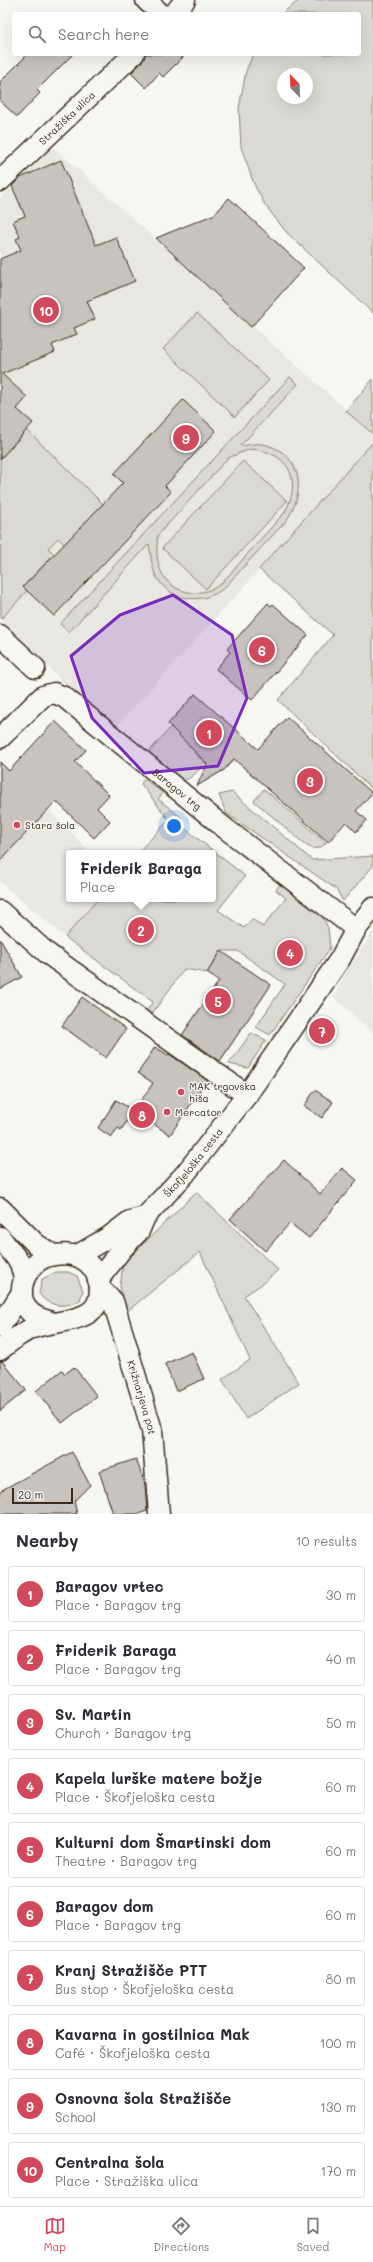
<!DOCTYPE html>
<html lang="en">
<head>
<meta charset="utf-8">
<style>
	:root { --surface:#fff; --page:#f7f7f7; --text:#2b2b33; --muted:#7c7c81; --line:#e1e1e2; --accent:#d1495b }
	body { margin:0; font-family:Mali,sans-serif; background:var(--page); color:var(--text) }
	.compass { position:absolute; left:277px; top:68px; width:36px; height:36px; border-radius:50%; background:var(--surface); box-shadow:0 4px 16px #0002; rotate:337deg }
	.scale { position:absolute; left:12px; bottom:10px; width:61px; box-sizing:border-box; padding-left:4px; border:2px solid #3b2a1e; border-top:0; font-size:11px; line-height:14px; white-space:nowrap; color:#3b2a1e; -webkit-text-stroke:3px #f6f6f2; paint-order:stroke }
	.you { position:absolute; left:174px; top:826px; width:14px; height:14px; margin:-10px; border:3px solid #fff; border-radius:50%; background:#1a73e8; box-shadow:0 0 0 6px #1a73e833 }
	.badge { display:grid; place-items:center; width:26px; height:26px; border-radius:50%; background:var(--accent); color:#fff; font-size:13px; font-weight:700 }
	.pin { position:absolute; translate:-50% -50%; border:2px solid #fff; box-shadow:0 1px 4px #0006 }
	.popup { position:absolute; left:66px; top:850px; width:150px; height:52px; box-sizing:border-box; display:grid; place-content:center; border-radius:4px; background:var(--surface); filter:drop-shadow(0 1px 3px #0005); font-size:13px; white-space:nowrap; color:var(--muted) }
	.popup b { font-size:15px; color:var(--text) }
	.popup::after { content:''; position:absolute; left:50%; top:100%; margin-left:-8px; border:8px solid transparent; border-top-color:var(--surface) }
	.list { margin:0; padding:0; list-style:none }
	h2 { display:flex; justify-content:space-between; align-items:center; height:52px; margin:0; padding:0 16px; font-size:17px }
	h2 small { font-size:13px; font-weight:400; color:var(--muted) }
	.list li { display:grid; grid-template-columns:26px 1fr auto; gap:12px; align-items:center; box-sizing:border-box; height:56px; margin:0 8px 8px; padding:0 8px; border:1px solid var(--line); border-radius:4px }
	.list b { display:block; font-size:15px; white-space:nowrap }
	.list p { margin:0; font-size:13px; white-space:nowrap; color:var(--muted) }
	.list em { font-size:13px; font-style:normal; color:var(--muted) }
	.icon { flex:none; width:22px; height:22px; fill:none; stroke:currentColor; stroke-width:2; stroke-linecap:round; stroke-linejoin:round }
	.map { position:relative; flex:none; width:373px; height:1514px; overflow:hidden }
	.search { position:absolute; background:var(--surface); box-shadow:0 4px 16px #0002; left:12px; right:12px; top:12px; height:44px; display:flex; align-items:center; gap:10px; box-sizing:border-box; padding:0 14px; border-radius:4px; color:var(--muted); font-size:15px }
	.sheet { height:692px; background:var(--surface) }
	nav { display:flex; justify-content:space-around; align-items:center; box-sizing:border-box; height:56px; border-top:1px solid var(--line); background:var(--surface); font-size:11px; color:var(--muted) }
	nav a { display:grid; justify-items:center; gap:2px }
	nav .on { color:var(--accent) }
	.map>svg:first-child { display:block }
	.built { fill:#e8e7e2 }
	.green { fill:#dad9d3; stroke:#8a8278; fill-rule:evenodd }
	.building { fill:#c8c3be; stroke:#3b2a1e }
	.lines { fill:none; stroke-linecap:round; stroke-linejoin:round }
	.minor-casing { stroke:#3b2a1e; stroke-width:23 }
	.minor { stroke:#f6f6f2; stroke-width:20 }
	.marked { fill:#7b2cbf; fill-opacity:0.2; stroke:#7b2cbf; stroke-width:3; stroke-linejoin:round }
	.poi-dot { fill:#d1495b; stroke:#f6f6f2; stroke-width:1.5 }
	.labels { text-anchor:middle; stroke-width:3; stroke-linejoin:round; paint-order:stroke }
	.street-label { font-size:10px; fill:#3b2a1e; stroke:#f6f6f2 }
	.poi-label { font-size:10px; fill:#3b2a1e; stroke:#f6f6f2; text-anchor:start }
</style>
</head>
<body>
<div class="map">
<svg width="373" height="1514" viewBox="0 0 373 1514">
	<rect width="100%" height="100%" fill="#f6f6f2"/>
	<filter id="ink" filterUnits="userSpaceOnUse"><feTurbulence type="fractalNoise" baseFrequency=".025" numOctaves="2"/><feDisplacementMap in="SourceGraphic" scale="8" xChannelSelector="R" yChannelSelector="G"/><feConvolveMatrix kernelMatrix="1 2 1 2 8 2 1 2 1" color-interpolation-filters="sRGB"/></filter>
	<g filter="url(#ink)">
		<path class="built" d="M52 146 373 434V442L367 452 116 727 69 688 0 620V199Z
			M0 760 91 853H69V899H98L65 937 0 882Z
			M373 932V1033L334 997 348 969Z"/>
		<path class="green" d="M300 0H373V313L287 233 265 205 254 184 241 147 239 108 246 71 253 54H359V14H281ZM283 74H307V98H283Z
			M197 313 269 380 235 417 163 349Z
			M290 377 298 384 240 446C249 445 258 442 267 445 304 456 306 495 285 522L224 588C203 606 167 601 155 574 151 564 151 554 149 544L69 632 60 624ZM250 449C288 451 303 479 285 512L221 584C203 597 175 596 163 575 156 564 156 548 158 535L228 458Z
			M373 379V434L346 411Z
			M27 430 103 504 65 545 58 538 48 548 54 554 23 587 27 591 1 619 0 459Z
			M373 442V790L278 700 333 635 259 569Z
			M243 461 287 501 206 589 162 548Z
			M171 727 196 751 194 753 201 759 204 757 207 760C199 769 192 781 179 781L147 754Z
			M144 779 163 793 158 799 182 818 178 823 245 876 218 910 244 928 252 919 263 927 286 898 276 890 280 884 322 916 328 928 330 948 270 1035 256 1027 285 984 238 951H221L207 973 184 969 149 1018 144 1014 153 1002 65 937 98 899H213V853H137L169 820 141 784Z
			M264 789 326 843C320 849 315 850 307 846L254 801Z
			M232 792 312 860 373 856V866L343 901 336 889 226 813 219 795Z
			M251 1033 266 1040 248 1068 229 1064Z
			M196 1192 278 1270 262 1284 244 1296 299 1383 246 1419 222 1379 250 1360 200 1252 125 1313 120 1287 123 1264Z
			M56 1272H68L77 1276 83 1291 80 1300C67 1308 48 1308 39 1293L42 1279Z"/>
		<path class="building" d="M28 54H73L37 90 40 93 17 117 0 101V82Z
			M145 54H186L163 77 159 73 146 88 131 73 142 62Z
			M61 160 96 245 116 237 135 281 87 301 95 319 74 328 77 334 52 345 55 352 2 374 27 397 17 409 33 423 0 459V259L21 250 16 239 20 237 13 221 25 216 12 186 20 178Z
			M229 198 304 268 251 327 156 238 215 214Z
			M183 400 216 431 165 486 171 492 54 616 23 587 123 483 114 474Z
			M268 603 271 606 273 604 308 635 252 700 216 669 230 652 227 649Z
			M195 694 258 749 287 717 372 793 356 811 367 820 356 832 346 822 328 842 234 759 224 770 197 786 207 764 168 724Z
			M55 721 86 750 75 762 109 795 97 808 110 821 94 838 56 801 0 861V762L9 771Z
			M0 939 22 977 0 989Z
			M221 951 271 985 220 1061 182 1035 219 981 207 973Z
			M82 997 126 1029 106 1058 62 1026Z
			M155 1047 168 1055 169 1054 207 1080 170 1135 134 1111 153 1083 138 1073Z
			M315 1090 333 1102 322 1118 304 1106Z
			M116 1100 134 1111 121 1130 118 1128 111 1137 98 1128Z
			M284 1160 320 1194 342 1168 357 1180 309 1238 290 1223 265 1251 230 1219Z
			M192 1352 204 1379 176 1391 165 1364Z
			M0 1361H2L26 1390 0 1411Z
			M74 1367 97 1396 62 1423 36 1391 62 1370 65 1374Z
			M72 1452 90 1485 74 1501 77 1514H0V1491Z
			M136 1459 145 1484 147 1511 138 1514H113L99 1471Z"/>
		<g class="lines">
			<g class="minor-casing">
				<g id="minor">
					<path d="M146 0 161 14"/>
					<path d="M174 14 185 0"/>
					<path id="s1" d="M0 181 134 54"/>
					<path d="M0 635 35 668"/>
					<path id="s2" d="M0 738 43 696 54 693 64 697 226 829 356 929"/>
					<path d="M0 911 48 954 247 1095"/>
					<path d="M0 1208 36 1244 53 1255"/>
					<path d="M0 1237 20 1263 24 1277"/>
					<path d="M76 1256 109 1237 130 1221 145 1217"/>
					<path id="s3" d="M98 1280 122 1249 139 1231 145 1217 185 1174 247 1095 340 959 356 929 373 908"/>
					<path id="s4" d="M100 1288 113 1301 152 1430 159 1514"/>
					<path d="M0 1327 22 1292"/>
					<path d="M0 1350C10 1342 20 1333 33 1328 58 1318 107 1326 99 1282 96 1270 90 1263 79 1257 69 1253 57 1254 46 1257 21 1267 11 1303 37 1317 41 1319 47 1320 51 1322"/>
				</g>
			</g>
			<use href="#minor" class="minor"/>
		</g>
	</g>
	<path class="marked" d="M173 595 232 635 247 698 218 766 144 773 92 718 71 656 120 615Z"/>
	<g class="poi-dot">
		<circle cx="17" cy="825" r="4"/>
		<circle cx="181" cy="1092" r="4"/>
		<circle cx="167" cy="1112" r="4"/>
	</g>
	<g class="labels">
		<g class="street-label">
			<text dy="4" stroke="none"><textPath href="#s1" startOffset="92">Stražiška ulica</textPath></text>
			<text dy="4" stroke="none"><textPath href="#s2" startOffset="228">Baragov trg</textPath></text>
			<text dy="4" stroke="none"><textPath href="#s3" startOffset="152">Škofjeloška cesta</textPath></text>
			<text dy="4" stroke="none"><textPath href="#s4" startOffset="119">Križnarjeva pot</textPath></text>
		</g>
		<g class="poi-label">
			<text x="25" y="829">Stara šola</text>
			<text x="189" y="1090">MAK trgovska<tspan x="189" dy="12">hiša</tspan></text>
			<text x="175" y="1116">Mercator</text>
		</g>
	</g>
</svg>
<svg class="compass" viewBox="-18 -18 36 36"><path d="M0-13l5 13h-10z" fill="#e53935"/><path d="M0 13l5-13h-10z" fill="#7c7c81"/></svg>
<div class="scale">20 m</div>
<div class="you"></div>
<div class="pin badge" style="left:209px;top:733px">1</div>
<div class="pin badge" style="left:141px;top:930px">2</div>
<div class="popup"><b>Friderik Baraga</b>Place</div>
<div class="pin badge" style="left:310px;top:781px">3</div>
<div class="pin badge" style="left:290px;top:953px">4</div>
<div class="pin badge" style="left:218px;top:1001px">5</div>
<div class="pin badge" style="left:262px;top:650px">6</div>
<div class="pin badge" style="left:322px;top:1031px">7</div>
<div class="pin badge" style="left:142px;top:1115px">8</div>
<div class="pin badge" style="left:186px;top:438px">9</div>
<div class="pin badge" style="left:46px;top:310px">10</div>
<div class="search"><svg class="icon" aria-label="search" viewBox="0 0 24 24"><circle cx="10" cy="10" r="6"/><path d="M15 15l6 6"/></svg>Search here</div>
</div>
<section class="sheet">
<h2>Nearby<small>10 results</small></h2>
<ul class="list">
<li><span class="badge">1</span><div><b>Baragov vrtec</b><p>Place · Baragov trg</p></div><em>30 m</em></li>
<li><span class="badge">2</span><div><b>Friderik Baraga</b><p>Place · Baragov trg</p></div><em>40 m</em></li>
<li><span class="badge">3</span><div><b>Sv. Martin</b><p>Church · Baragov trg</p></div><em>50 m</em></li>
<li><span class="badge">4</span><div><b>Kapela lurške matere božje</b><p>Place · Škofjeloška cesta</p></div><em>60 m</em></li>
<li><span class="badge">5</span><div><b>Kulturni dom Šmartinski dom</b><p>Theatre · Baragov trg</p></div><em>60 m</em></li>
<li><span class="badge">6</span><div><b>Baragov dom</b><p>Place · Baragov trg</p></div><em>60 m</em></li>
<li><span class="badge">7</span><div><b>Kranj Stražišče PTT</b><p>Bus stop · Škofjeloška cesta</p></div><em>80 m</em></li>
<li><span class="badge">8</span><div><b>Kavarna in gostilnica Mak</b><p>Café · Škofjeloška cesta</p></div><em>100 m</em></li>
<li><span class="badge">9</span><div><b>Osnovna šola Stražišče</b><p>School</p></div><em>130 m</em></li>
<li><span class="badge">10</span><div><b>Centralna šola</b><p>Place · Stražiška ulica</p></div><em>170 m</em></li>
</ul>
</section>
<nav>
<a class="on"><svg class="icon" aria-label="map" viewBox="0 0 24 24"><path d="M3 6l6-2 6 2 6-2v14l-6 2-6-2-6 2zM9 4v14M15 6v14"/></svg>Map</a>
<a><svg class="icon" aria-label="directions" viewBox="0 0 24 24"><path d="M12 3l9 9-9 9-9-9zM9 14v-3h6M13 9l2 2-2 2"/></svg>Directions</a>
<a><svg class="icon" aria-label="saved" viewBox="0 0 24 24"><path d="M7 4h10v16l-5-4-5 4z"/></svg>Saved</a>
</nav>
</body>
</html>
